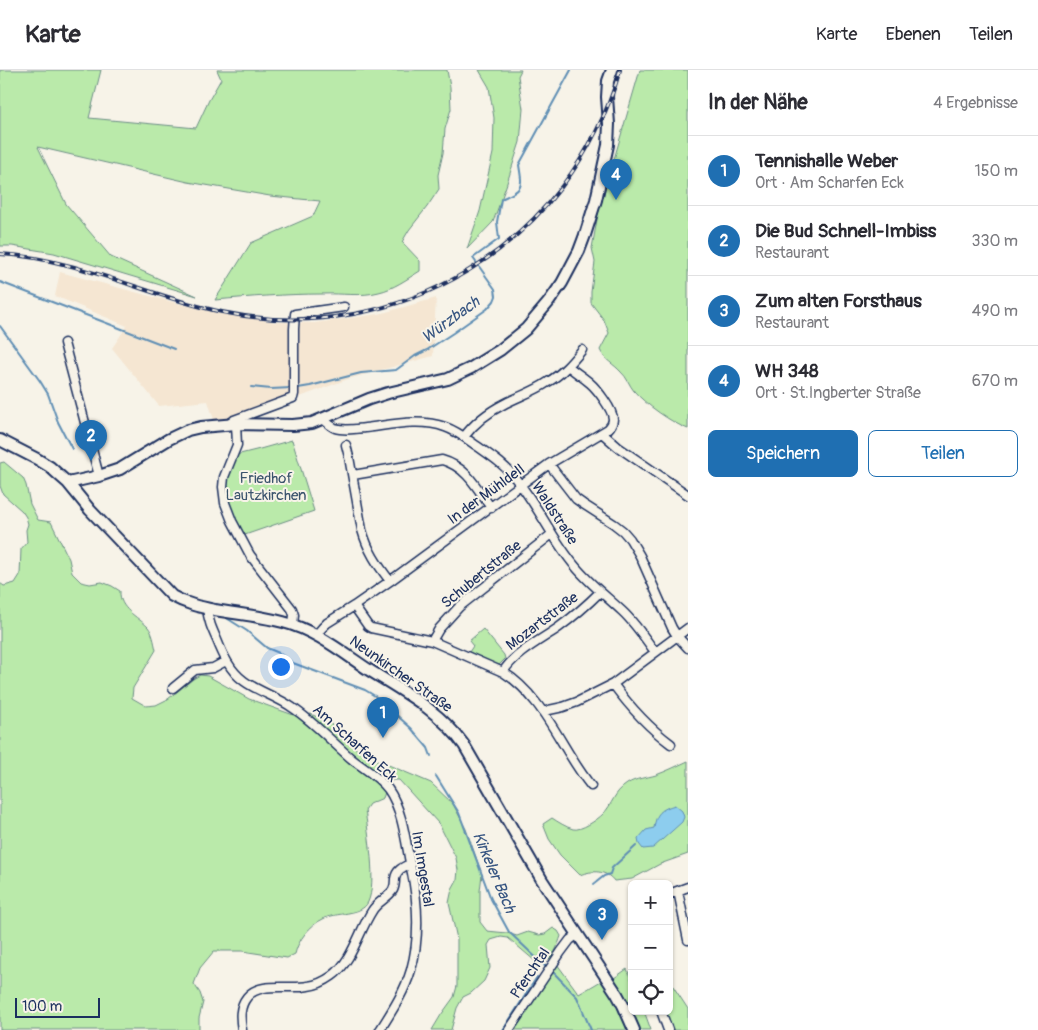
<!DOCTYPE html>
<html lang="de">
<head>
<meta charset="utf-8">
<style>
	:root { --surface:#fff; --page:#f7f7f7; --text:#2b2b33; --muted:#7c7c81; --line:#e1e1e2; --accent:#1f6fb2 }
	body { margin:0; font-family:Pangolin,sans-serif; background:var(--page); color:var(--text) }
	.controls { position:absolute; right:15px; bottom:15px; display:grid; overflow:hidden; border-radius:8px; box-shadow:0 1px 4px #0004 }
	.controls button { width:45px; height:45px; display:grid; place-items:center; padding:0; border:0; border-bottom:1px solid var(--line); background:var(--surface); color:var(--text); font:25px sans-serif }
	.scale { position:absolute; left:15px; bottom:12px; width:85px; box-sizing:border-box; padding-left:5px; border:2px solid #1b2f5e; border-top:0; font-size:14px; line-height:18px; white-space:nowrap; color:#1b2f5e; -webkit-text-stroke:4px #f7f3e8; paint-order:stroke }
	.you { position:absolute; left:280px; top:596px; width:18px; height:18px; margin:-12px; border:4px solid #fff; border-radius:50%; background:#1a73e8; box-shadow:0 0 0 8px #1a73e833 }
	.badge { display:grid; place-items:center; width:32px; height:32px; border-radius:50%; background:var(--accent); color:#fff; font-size:16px; font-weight:700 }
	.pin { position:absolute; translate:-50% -41px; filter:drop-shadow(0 1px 2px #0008) }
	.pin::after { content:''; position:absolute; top:26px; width:18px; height:15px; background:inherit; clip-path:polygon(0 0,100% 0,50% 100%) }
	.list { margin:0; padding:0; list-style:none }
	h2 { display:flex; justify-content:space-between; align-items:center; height:65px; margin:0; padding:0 20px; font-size:21px }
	h2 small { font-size:16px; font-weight:400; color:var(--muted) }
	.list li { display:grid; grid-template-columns:32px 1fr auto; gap:15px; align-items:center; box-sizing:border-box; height:70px; padding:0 20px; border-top:1px solid var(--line) }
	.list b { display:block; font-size:19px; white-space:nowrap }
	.list p { margin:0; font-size:16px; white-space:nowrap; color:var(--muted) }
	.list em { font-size:16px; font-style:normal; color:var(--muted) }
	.actions { display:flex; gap:10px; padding:15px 20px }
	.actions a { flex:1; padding:11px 0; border:1px solid var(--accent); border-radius:8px; text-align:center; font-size:18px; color:var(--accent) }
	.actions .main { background:var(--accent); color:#fff }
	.icon { flex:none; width:28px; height:28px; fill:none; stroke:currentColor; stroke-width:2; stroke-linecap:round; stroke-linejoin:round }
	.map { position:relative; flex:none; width:688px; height:960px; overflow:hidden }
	header { display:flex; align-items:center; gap:30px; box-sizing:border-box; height:70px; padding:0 25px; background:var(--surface); border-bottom:1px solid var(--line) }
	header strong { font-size:24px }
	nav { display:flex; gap:28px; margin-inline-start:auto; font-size:18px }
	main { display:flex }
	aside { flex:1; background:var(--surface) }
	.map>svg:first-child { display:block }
	.built { fill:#f5e6d2 }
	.green { fill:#baeaaa; stroke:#6a8c84 }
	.water { fill:#8dcdee; stroke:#5f8eb4 }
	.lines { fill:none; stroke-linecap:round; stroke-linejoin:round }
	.stream { stroke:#5f8eb4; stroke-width:2 }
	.minor-casing { stroke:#1b2f5e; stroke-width:11 }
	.major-casing { stroke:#1b2f5e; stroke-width:14 }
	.minor { stroke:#f7f3e8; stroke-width:8 }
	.major { stroke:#f7f3e8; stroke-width:10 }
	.rail-casing { stroke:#1b2f5e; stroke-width:4 }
	.rail { stroke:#f7f3e8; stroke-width:2; stroke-dasharray:5.5; stroke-linecap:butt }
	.labels { text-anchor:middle; stroke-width:4; stroke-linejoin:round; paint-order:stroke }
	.park-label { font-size:15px; fill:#3b546d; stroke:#f7f3e8 }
	.street-label { font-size:15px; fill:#1b2f5e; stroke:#f7f3e8 }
	.water-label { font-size:16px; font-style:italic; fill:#385682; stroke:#f7f3e8 }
</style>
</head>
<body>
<header>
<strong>Karte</strong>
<nav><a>Karte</a><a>Ebenen</a><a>Teilen</a></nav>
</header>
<main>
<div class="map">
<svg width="688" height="960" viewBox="0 0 688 960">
	<rect width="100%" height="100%" fill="#f7f3e8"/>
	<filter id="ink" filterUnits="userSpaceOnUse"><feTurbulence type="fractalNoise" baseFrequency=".02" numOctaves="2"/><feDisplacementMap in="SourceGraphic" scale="10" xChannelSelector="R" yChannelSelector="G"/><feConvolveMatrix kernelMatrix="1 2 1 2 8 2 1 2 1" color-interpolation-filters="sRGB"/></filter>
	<g filter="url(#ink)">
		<path class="built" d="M60 202 161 229 218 243 276 252 314 253 379 244 436 228 433 286 348 309 276 336 240 351 215 353 208 331 159 336 112 278 127 256 55 226Z"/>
		<path class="green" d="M0 0H101L89 48 196 58 209 30 221 9 217 0H447L450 17 451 39 445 59 443 83 438 105 439 119 427 137 409 160 402 172 420 191V201C407 209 393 219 379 222 361 227 341 223 322 224 286 224 250 227 215 230L251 173 313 146 320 131 270 126 188 112 38 77 66 134 111 187 197 226 54 183 12 176H0Z
			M479 0H521L518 6 523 39 520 72 506 116 493 152 467 179 480 141 493 83 494 48 489 17Z
			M640 0H688V359C672 353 645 334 634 321 629 315 627 307 621 302 613 293 605 291 600 280L609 263 604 250 591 233V222L595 192 592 178 598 144Z
			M292 370 314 441 242 466 229 434 226 413 236 385 260 379Z
			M4 392 23 408 26 415 30 434 38 450 51 452 69 489 72 503 81 512 90 514 102 512 112 516 120 521C119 539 137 546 148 557 153 563 154 572 156 580L133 618 132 628 146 636 156 635 168 629 193 609 200 605 208 606 249 629 299 647 311 644 335 656 347 672 365 685 431 713 453 734 466 759 482 804 480 821V852L487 861 507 863 517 866 528 862 539 865 545 864 553 858 558 861 561 866C558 874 554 890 543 892 543 892 535 891 535 891L508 868 501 867 491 870 488 875 490 898 484 911 471 923 463 927 457 938 451 960H432L441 945 454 927 457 916V869L449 833 452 819 457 810 458 800 456 788 439 754 399 710H393L388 714 383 728 369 734 365 740C368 763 377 813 368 832 362 846 335 842 323 849 310 855 298 870 295 884L287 888 242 881H214L200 898 194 914 200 923 203 932 199 948V960H0V513L4 516 15 513 20 505 21 479 27 472 26 460 28 454 26 447 22 441 3 424 0 416V393Z
			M483 559 504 585 505 589 499 595H496L469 582 473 576 469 571Z
			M688 691V784L660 794 632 809 614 811C606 800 592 800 580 805L560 785 549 769 543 754 552 748C558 752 566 757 573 759 581 761 597 750 603 744 613 734 613 723 627 714 636 708 646 708 656 705 667 701 677 696 688 691Z
			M557 894 579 924 601 911 604 915 627 899 632 911V941H644L651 960H515Z
			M669 910 688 939V960H673L665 941H669Z"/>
		<path class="water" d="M675 735 682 741 684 747 682 752 653 778 643 779 639 774 638 769 646 760 654 758C656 743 661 739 675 735Z"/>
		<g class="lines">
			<path class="stream" d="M0 212 174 279
				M0 256 40 311 48 324 58 352 72 379
				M251 317 271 319 291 318
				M298 318 310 316 361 303 396 300 415 286 427 280 453 263 487 239 494 231 496 226 495 219 473 188 499 169 497 152 501 129C523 119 523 119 519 95L571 0
				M225 547 247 561 267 578 279 583 293 593 365 620 375 626 411 658 428 678 431 686
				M436 706 459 743 491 829 509 862 547 898
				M594 814 604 806 610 804 612 798 636 776
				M554 903 577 927 591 960
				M503 960 537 907"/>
			<g class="minor-casing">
				<path id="minor" d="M64 273 99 406
					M323 349C327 352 330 356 335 358 344 361 356 359 365 358 391 355 420 348 445 357 457 361 467 369 477 376 491 386 505 395 515 408 538 435 552 469 575 496 589 513 606 526 622 541 635 553 645 568 655 582
					M229 354 234 350 293 328 294 324V259L295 244 344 237
					M236 354 237 375 224 407 223 417 225 433 232 451 250 485 292 539 294 545 293 555
					M602 363 618 377 688 425
					M464 367C475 352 490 341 506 333 520 326 535 321 548 312 562 304 572 292 582 280
					M346 375 349 387 362 460C368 481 377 494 390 511
					M549 394 576 429 583 434 614 454 623 461 630 469 640 486 672 558 677 566 688 578
					M353 405 442 390C467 397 477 418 491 438
					M354 536 368 556 371 558 432 571 503 602C545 628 561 679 591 716
					M207 538C208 550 212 559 217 570 223 585 230 601 244 611 259 622 278 627 293 638 315 653 333 673 353 690 365 699 379 707 388 719 403 740 406 774 411 798 418 831 420 868 411 900 405 921 392 941 380 960
					M316 565 322 558 327 553 354 536 390 511 549 394 608 359C611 356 613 353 613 349 613 340 597 319 590 313 583 307 575 302 568 296
					M432 571 439 559 459 537 552 464
					M503 602C515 583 539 571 558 558 573 547 587 535 600 522
					M613 614C630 637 648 657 671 674
					M173 618 195 600 213 598 226 591
					M544 642 549 640 563 637 577 632 613 614 688 558
					M678 821 688 870
					M669 824 688 817
					M661 941 668 960
					M242 960C240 948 239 937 247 927 260 911 289 920 308 916 317 915 325 911 332 906 352 892 359 861 372 841 377 832 388 828 393 820 395 816 395 813 395 809 396 800 403 797 410 794
					M509 960 561 882 570 870 578 864"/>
			</g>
			<g class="major-casing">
				<path id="major" d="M0 370 37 389 50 397 60 406 68 413 90 440 172 526C186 534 200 537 215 540 238 544 261 546 283 552 315 560 342 582 369 600 404 622 440 641 464 675L542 810 617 924 623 935 634 960
					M68 413 99 406 120 399 169 369 188 360 201 357 236 354 293 355 312 353 369 329 388 323 448 309 471 298 500 280 526 259 548 233 562 213 570 198 579 181 585 165 596 130 608 75 609 54 607 27 608 11 612 0"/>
			</g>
			<use href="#minor" class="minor"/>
			<use href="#major" class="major"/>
			<g class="rail-casing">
				<path id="rail" d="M0 184C77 188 147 226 222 242 400 279 570 174 620 0"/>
			</g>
			<use href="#rail" class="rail"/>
		</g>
	</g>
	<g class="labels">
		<g class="park-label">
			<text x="266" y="413">Friedhof<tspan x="266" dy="17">Lautzkirchen</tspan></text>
		</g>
		<g class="street-label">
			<text transform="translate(486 424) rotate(-36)" y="5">In der Mühldell</text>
			<text transform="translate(555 443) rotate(57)" y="5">Waldstraße</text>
			<text transform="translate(481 504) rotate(-39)" y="5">Schubertstraße</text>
			<text transform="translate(542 551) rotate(-37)" y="5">Mozartstraße</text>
			<text transform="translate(401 604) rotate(35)" y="5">Neunkircher Straße</text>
			<text transform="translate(355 673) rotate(42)" y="5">Am Scharfen Eck</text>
			<text transform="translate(423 799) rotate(81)" y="5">Im Imgestal</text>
			<text transform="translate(530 903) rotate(-56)" y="5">Pferchtal</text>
		</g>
		<g class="water-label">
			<text transform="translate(450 249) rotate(-36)" y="6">Würzbach</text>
			<text transform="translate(495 802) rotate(67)" y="6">Kirkeler Bach</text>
		</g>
	</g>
</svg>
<div class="controls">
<button>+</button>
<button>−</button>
<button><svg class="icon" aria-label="locate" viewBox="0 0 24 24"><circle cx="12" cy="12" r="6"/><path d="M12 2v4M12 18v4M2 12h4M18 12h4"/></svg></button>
</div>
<div class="scale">100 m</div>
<div class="you"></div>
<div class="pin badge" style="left:383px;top:668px">1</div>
<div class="pin badge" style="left:91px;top:391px">2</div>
<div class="pin badge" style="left:602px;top:870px">3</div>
<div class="pin badge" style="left:616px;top:130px">4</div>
</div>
<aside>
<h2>In der Nähe<small>4 Ergebnisse</small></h2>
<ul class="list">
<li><span class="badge">1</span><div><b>Tennishalle Weber</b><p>Ort · Am Scharfen Eck</p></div><em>150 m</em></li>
<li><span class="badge">2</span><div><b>Die Bud Schnell-Imbiss</b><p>Restaurant</p></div><em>330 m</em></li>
<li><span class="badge">3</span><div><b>Zum alten Forsthaus</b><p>Restaurant</p></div><em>490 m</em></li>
<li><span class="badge">4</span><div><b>WH 348</b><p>Ort · St.Ingberter Straße</p></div><em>670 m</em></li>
</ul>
<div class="actions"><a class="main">Speichern</a><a>Teilen</a></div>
</aside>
</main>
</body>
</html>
